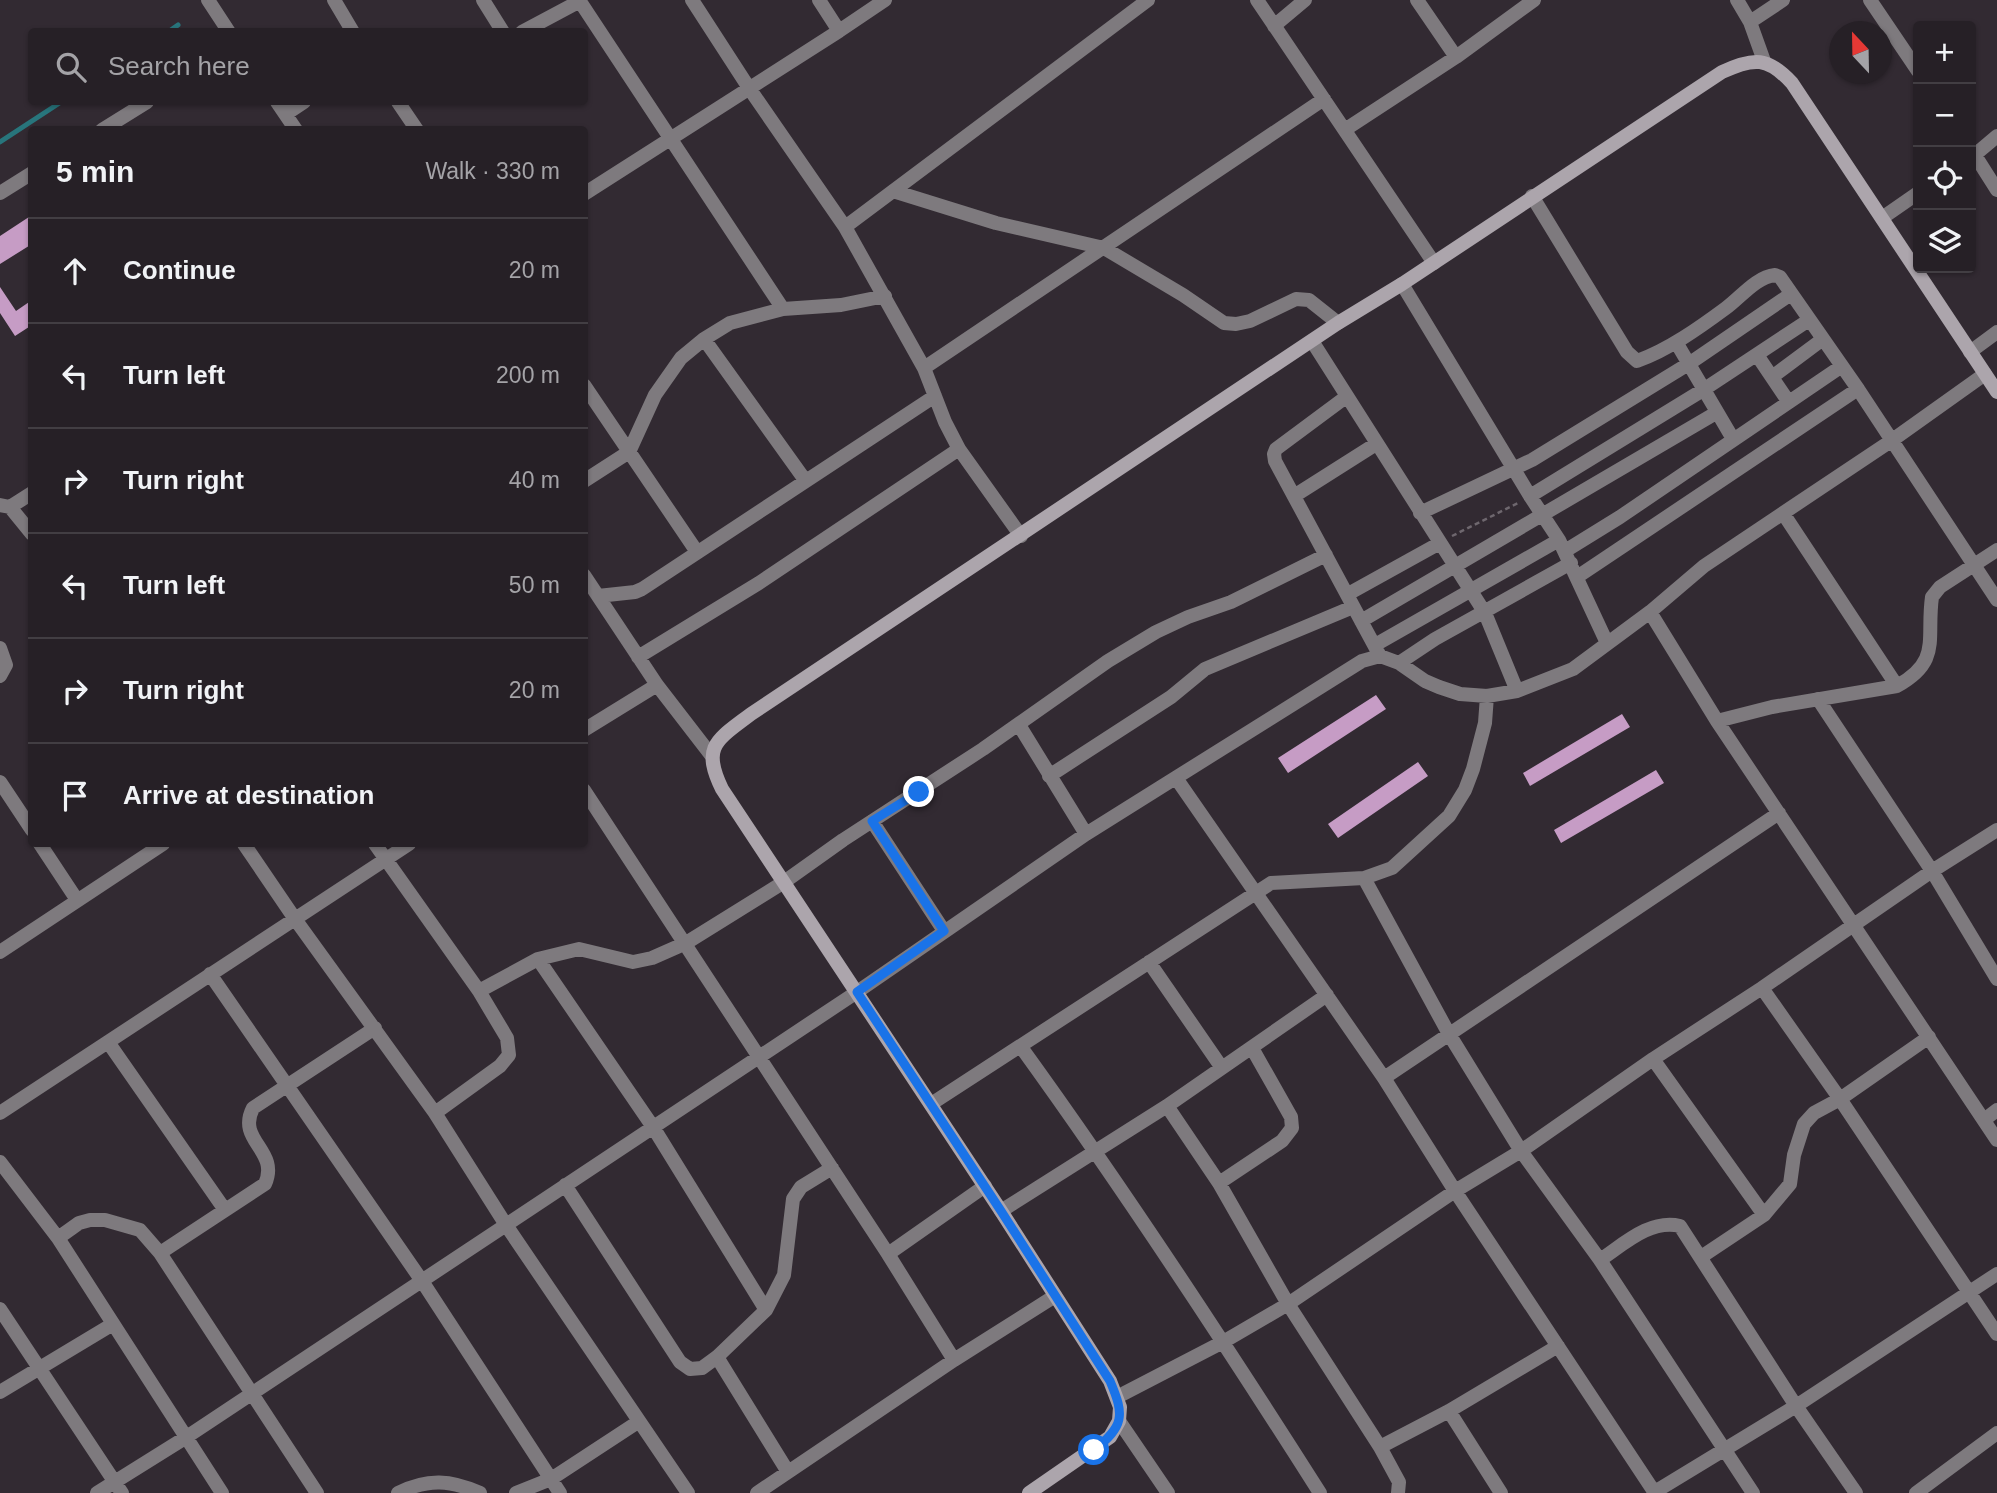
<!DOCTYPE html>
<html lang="en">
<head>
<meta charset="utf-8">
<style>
	:root { --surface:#262026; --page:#322d32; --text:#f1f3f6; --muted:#a4a3a7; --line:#423e43 }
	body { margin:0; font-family:Arial,sans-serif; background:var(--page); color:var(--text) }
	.controls { position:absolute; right:21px; top:21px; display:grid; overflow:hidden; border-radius:7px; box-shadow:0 2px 5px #0004 }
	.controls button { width:63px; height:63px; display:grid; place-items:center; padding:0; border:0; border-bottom:2px solid var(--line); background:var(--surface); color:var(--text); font:35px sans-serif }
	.compass { position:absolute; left:1829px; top:21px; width:63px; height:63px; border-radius:50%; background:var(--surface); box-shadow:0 2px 5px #0004; rotate:338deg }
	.stop { position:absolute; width:21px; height:21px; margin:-16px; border:5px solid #1a73e8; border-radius:50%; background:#fff }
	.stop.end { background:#1a73e8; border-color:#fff; box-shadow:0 2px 7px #0008 }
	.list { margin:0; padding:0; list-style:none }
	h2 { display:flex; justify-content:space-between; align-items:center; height:91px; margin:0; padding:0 28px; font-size:30px }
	h2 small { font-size:23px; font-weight:400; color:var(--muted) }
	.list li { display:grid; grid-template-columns:46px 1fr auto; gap:21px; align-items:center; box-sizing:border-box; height:105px; padding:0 28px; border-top:2px solid var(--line) }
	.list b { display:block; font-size:26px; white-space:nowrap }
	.list em { font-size:23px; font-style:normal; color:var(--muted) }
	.icon { flex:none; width:38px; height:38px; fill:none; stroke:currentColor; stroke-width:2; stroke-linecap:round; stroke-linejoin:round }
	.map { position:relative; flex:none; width:1997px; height:1493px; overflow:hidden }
	.search { position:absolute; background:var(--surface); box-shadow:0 2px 5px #0004; left:28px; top:28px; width:560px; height:77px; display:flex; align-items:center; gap:18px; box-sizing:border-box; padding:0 24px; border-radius:7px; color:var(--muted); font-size:26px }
	.panel { position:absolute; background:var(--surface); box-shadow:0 2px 5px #0004; left:28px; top:126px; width:560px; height:721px; border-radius:7px }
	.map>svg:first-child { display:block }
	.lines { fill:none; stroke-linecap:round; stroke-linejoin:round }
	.stream { stroke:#28757c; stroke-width:5 }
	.building { fill:#c69cc5 }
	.path { stroke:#6e676e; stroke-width:2.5; stroke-dasharray:5 3.5; stroke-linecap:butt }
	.minor { stroke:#7e7a7e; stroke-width:14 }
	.secondary { stroke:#aca5ac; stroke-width:14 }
	.route { stroke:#1a73e8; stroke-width:9 }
</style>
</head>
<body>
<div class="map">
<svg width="1997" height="1493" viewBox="0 0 1997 1493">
	<rect width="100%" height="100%" fill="#322a32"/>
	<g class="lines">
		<path class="stream" d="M168 32 178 25
			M0 142 61 102"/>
	</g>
	<path class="building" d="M32 215V244L0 264V236Z
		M0 287 16 311 32 300V325L15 336 0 313Z
		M1376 695 1386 709 1288 773 1278 758Z
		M1622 714 1630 727 1530 786 1523 773Z
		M1418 762 1428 776 1338 838 1328 824Z
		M1656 770 1664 783 1561 843 1554 830Z"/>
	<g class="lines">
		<path class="path" d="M1452 536 1518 503"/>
		<path class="minor" d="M208 0 229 32
			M334 0 353 32
			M483 0 503 32
			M579 0 783 309
			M692 0 749 88 845 227 924 368 945 422 959 449 1021 536
			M819 0 839 31
			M1257 0 1434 263
			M1417 0 1456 57
			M1737 0 1750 22 1764 61
			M1870 0 1918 71
			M1750 22 1783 0
			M1274 26 1305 0
			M522 32 580 1
			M277 102 296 130
			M398 102 417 130
			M286 114 304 102
			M1346 129 1456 57 1534 0
			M102 130 147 102
			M1971 149 1997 190
			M1971 158 1997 136
			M893 191 996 223 1104 248 1183 295 1224 323 1236 324 1250 321 1296 299 1309 300 1338 323
			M0 193 32 173
			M584 194 839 31 885 0
			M1532 196 1627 352 1637 361C1668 350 1699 328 1726 308 1741 297 1756 277 1775 275L1780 277 1858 389 1997 600
			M1882 218 1918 193
			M845 227 1148 0
			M1402 284 1530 496 1559 540 1607 643
			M704 339 805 480
			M1312 341 1485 613 1517 691
			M1676 342 1733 439
			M1970 352 1997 332
			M1757 355 1788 401
			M924 368 1324 99
			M1772 377 1823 339
			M584 385 697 552
			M1346 397 1276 449 1274 454 1275 461 1380 656
			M584 481 629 452 655 395 681 358 704 339 730 323 783 309 841 305 885 296
			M1294 496 1376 444
			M1530 496 1703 390 1809 320
			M0 505 10 507 32 534
			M10 507 32 493
			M1420 513 1532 460 1690 363 1791 294
			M1783 513 1897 686
			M1565 551 1620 517 1842 366
			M584 575 657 685 711 755
			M1577 577 1858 389
			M1348 594 1440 543
			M598 596 635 592 642 589 935 396
			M1650 612 1704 566 1891 441 1985 374
			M1361 621 1716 413
			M1375 645 1559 540
			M0 648 6 665 0 676
			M638 657 759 583 959 449
			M1399 663 1435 639 1571 563
			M1487 696 1485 723 1473 769 1465 790 1449 816 1392 868 1364 878 1449 1034 1521 1151 1600 1260 1753 1493
			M1818 699 1932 871 1997 979
			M1717 721 1772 707 1897 686C1942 661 1926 639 1932 597L1940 587 1997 550
			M1019 725 1086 834
			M584 730 657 685
			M1049 776 1171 697 1205 669 1353 607
			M1176 778 1384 1078 1455 1191 1655 1493
			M0 782 32 830
			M584 790 888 1254 954 1360
			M872 821 944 931
			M40 844 77 900
			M244 844 295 919 435 1113 506 1225 688 1493
			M375 844 479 991 507 1038 509 1055 500 1066 435 1113
			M0 952 163 844
			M538 959 653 1127 766 1310
			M1149 962 1222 1068
			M210 974 422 1281 560 1493
			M1762 988 1840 1099 1997 1334
			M479 991 538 959 579 949 633 962 652 958 686 943 784 882 843 840 983 749 1108 661 1156 632 1188 617 1231 602 1326 555
			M108 1042 225 1210
			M1021 1047C1126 1192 1224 1342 1320 1493
			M1653 1059 1764 1215
			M1384 1078 1779 813
			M931 1104 1271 883 1364 878
			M1167 1106 1219 1183 1288 1304 1380 1447 1399 1482 1398 1493
			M0 1113 409 844
			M1984 1120 1997 1110
			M0 1162 58 1238 222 1493
			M1219 1183 1282 1141 1292 1128 1291 1117 1252 1048
			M565 1185 680 1362 690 1369 702 1368 717 1357 766 1310 784 1275 793 1199 801 1187 832 1168
			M1001 1211 1167 1106 1327 995
			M58 1238 79 1223 90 1220H105L140 1230 160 1253 317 1493
			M160 1253 265 1184C280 1150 236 1141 253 1108L375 1028
			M888 1254 985 1186
			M1701 1257 1764 1215 1790 1184 1794 1155 1804 1124 1814 1113 1840 1099 1929 1037
			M1600 1260C1624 1244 1650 1219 1680 1226L1796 1406 1856 1493
			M0 1309 122 1493
			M717 1357 788 1472
			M0 1392 113 1324
			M1117 1397 1223 1342 1288 1304 1455 1191 1521 1151 1653 1059 1762 988 1932 871 1997 830
			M1449 1411 1501 1493
			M1119 1421 1168 1493
			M1380 1447 1449 1411 1558 1346
			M97 1493 185 1438 857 992 1086 834 1362 661 1380 656 1399 663 1425 681 1439 687 1460 694 1487 696 1517 691 1573 669 1650 612 1717 721 1997 1140
			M398 1493C428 1478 451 1480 480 1493
			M516 1493 551 1479 638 1422
			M757 1493 954 1360 1055 1296
			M1653 1493 1796 1406 1997 1274
			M1916 1493 1997 1433"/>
		<path class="secondary" d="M1029 1493 1110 1437 1119 1421 1120 1407 1110 1381 1001 1211 722 789C701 746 717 740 751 714L1338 323 1402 284 1722 72C1754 57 1768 57 1792 83L1997 392"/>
	</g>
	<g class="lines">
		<path class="route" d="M919 792 872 821 944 931 857 992 1001 1211 1110 1381C1125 1416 1124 1426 1094 1450"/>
	</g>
</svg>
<div class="controls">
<button>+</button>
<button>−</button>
<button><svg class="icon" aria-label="locate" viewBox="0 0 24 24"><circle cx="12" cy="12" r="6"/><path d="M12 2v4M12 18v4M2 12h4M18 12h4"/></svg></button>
<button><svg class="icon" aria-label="layers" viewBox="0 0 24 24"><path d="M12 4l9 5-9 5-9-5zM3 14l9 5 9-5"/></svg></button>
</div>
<svg class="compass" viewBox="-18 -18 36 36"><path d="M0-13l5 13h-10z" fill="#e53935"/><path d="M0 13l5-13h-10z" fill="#a4a3a7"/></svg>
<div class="stop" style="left:1094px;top:1450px"></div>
<div class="stop end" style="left:919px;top:792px"></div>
<div class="search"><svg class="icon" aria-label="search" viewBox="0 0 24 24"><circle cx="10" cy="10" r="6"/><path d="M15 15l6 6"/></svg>Search here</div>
<section class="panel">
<h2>5 min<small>Walk · 330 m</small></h2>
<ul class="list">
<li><svg class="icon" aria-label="ahead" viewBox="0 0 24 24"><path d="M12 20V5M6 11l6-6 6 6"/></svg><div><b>Continue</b></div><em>20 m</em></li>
<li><svg class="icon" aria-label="left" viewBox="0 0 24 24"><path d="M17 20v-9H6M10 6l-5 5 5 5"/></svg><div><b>Turn left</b></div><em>200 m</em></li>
<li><svg class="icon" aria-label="right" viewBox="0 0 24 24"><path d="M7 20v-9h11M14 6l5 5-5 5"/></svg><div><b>Turn right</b></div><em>40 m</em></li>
<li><svg class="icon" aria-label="left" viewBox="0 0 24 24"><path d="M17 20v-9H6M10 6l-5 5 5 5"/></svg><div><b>Turn left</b></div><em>50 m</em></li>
<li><svg class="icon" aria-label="right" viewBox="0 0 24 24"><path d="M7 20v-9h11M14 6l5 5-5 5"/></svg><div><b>Turn right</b></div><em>20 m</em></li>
<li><svg class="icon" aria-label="arrive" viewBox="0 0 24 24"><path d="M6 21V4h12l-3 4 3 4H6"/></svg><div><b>Arrive at destination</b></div></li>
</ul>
</section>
</div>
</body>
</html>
